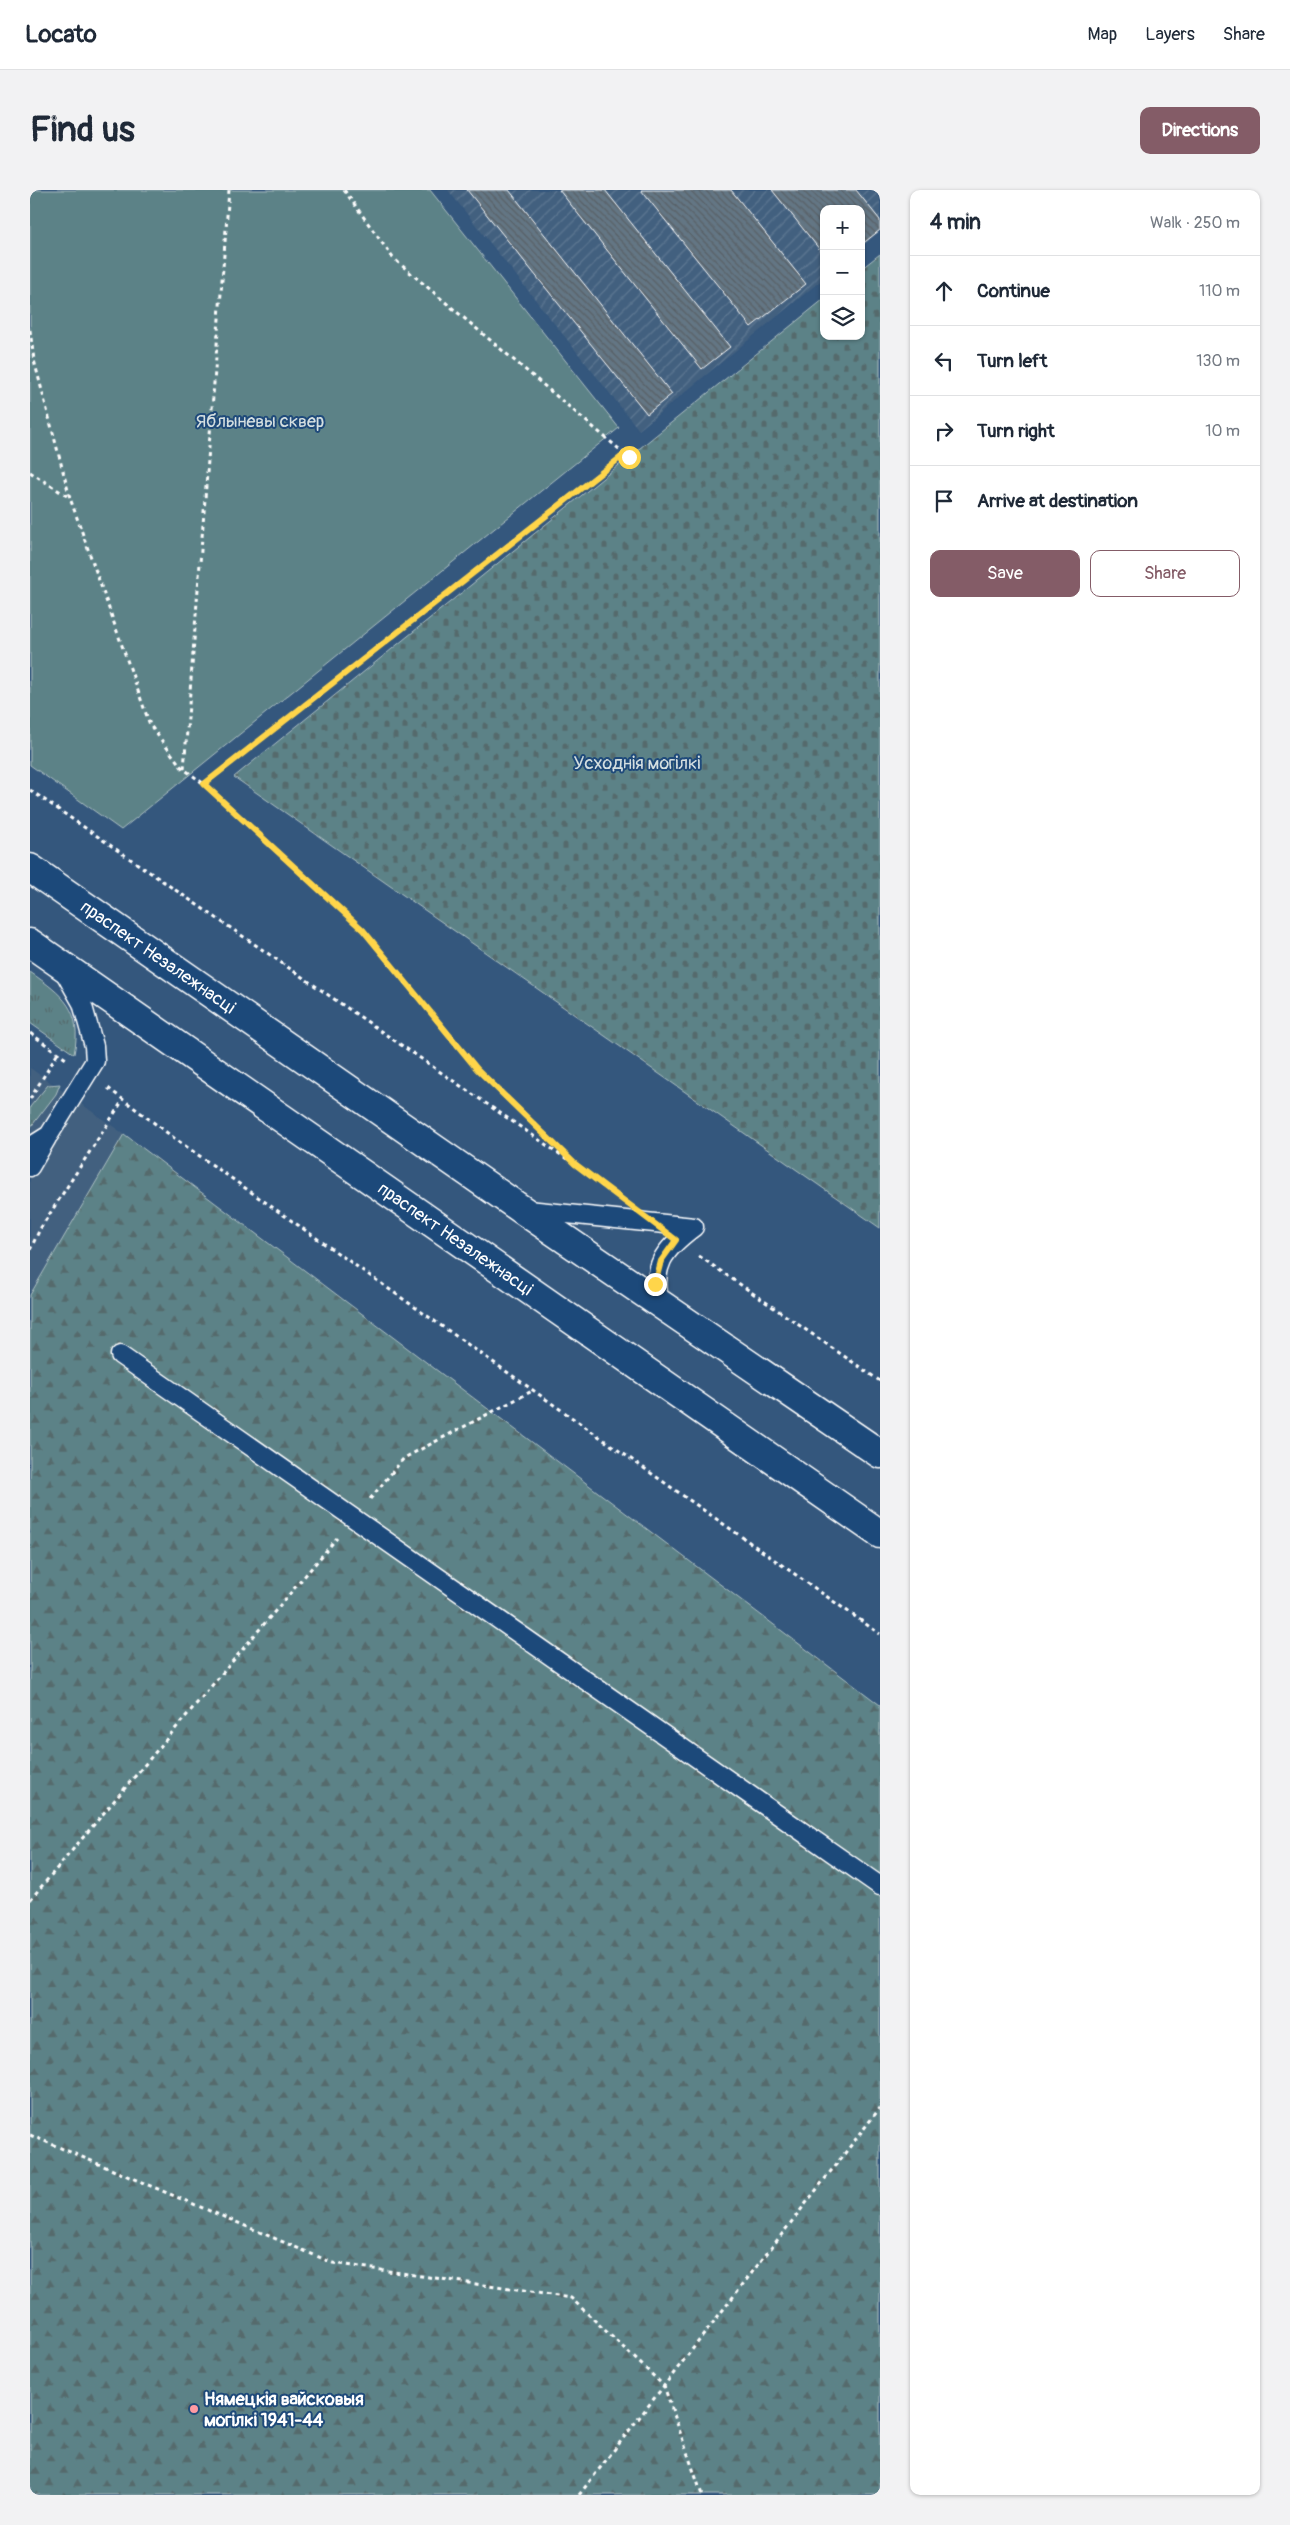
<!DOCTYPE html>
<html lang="en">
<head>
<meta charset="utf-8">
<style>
	:root { --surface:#fff; --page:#f2f2f3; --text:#1f2937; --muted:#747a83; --line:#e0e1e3; --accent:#845c67 }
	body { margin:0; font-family:Pangolin,sans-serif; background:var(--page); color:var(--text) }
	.controls { position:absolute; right:15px; top:15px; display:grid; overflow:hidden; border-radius:10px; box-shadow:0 1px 4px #0004 }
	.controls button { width:45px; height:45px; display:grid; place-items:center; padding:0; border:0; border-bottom:1px solid var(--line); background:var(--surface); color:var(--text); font:25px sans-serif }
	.stop { position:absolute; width:15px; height:15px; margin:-11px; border:4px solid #ffd54a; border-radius:50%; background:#fff }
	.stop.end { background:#ffd54a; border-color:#fff; box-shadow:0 1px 5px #0008 }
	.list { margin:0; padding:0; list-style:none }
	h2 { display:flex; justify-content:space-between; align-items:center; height:65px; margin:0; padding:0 20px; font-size:21px }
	h2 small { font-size:16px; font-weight:400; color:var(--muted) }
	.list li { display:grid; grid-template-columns:32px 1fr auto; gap:15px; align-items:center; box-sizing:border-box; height:70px; padding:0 20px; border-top:1px solid var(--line) }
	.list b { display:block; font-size:19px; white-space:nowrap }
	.list em { font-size:16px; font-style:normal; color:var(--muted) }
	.actions { display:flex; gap:10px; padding:15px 20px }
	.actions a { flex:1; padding:11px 0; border:1px solid var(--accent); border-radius:10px; text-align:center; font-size:18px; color:var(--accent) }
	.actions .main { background:var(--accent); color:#fff }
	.icon { flex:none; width:28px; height:28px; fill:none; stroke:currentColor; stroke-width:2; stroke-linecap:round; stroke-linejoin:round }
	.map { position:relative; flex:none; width:850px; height:2305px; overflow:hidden; border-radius:10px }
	header { display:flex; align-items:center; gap:30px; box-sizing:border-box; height:70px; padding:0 25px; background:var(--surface); border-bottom:1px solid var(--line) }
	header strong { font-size:24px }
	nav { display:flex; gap:28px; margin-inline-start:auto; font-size:18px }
	.intro { display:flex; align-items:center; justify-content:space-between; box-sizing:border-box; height:120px; padding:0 30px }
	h1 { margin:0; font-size:35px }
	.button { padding:12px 22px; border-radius:10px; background:var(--accent); color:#fff; font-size:18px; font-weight:700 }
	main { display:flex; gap:30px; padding:0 30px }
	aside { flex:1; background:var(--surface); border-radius:10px; box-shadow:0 1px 4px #0004 }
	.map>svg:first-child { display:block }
	.built { fill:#42607f }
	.industrial { fill:url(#industrial-furrows) }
	.grass { fill:url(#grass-tufts); stroke:#aec0c3 }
	.forest { fill:url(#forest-firs); stroke:#aec0c3 }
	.cemetery { fill:url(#cemetery-stones); stroke:#aec0c3 }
	.park { fill:#5c8287; stroke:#aec0c3 }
	.building { fill:url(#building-back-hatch); stroke:#fff }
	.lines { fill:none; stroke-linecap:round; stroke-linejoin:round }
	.lane-casing { stroke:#fff; stroke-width:21 }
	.primary-casing { stroke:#fff; stroke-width:31 }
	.path { stroke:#fff; stroke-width:3; stroke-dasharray:4 4; stroke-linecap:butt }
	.lane { stroke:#1f4a7a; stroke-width:18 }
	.primary { stroke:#1f4a7a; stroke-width:28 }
	.route { stroke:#ffd54a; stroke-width:6 }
	.poi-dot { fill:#ff9aa2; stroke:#1f4a7a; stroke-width:2 }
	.labels { text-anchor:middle; stroke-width:4; stroke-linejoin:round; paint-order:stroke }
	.park-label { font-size:18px; fill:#d6e0e1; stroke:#1f4a7a }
	.street-label { font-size:18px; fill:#fff; stroke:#1f4a7a }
	.poi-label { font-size:18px; font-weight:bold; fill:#fff; stroke:#1f4a7a; text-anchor:start }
</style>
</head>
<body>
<header>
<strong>Locato</strong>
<nav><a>Map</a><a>Layers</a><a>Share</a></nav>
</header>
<div class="intro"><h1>Find us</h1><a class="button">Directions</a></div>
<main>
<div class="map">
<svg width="850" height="2305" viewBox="0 0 850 2305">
	<defs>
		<pattern id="industrial-furrows" width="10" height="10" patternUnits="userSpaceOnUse" patternTransform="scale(1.25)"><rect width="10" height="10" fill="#42607f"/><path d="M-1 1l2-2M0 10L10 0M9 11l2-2" fill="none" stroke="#5e7892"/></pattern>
		<pattern id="grass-tufts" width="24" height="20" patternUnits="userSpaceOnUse" patternTransform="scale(1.25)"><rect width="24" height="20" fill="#5c8287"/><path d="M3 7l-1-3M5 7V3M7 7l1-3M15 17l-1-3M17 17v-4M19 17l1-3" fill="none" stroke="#556a6c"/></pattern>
		<pattern id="forest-firs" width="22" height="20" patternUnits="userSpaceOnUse" patternTransform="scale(1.25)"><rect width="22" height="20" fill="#5c8287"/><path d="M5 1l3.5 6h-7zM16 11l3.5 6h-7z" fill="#556a6c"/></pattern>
		<pattern id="cemetery-stones" width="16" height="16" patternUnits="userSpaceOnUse" patternTransform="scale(1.25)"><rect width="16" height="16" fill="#5c8287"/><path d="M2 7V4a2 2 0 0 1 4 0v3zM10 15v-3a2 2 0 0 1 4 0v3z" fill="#556a6c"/></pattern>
		<pattern id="building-back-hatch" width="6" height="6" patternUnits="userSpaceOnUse" patternTransform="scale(1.25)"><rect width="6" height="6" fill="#647684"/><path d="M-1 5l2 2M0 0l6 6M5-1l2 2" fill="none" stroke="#575f65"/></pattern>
	</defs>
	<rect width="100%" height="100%" fill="#34577d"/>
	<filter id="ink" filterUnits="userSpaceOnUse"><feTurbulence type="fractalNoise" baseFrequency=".02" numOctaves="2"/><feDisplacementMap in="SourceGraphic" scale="10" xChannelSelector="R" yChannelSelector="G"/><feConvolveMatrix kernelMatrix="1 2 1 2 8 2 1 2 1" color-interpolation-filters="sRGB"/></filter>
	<g filter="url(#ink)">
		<path class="built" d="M0 878 94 944 0 1105Z"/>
		<path class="industrial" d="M418 0H850V41L831 57V19H794V88L609 240Z"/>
		<path class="grass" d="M0 782C33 805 53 820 44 864L0 833Z
			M30 894 26 904 0 938V917L18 895Z"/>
		<path class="forest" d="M94 944 850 1515V2305H0V1105Z"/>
		<path class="cemetery" d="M850 64V1038L204 587 794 109V146H831V79Z"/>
		<path class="park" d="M0 0H400L589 238 91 640 0 575Z"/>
		<path class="building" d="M437 0H479L642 204 617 224Z
			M529 0H575L700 157 672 179Z
			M611 0H701L776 94 721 137Z
			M742 0H826L850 30V40L831 55V19H794V65Z"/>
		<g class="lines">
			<g class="lane-casing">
				<path id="lane" d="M0 957 19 945 65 871 64 856 52 813 35 783
					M0 977 17 948
					M498 1020 664 1037
					M630 1115C621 1076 633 1060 664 1037
					M90 1165 850 1696"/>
			</g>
			<g class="primary-casing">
				<g id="primary">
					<path id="s1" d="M0 678 491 1019 850 1264"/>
					<path id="s2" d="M0 753 850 1344"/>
				</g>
			</g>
			<path class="path" d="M199 0 154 579 174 594 333 740 447 879 545 974
				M314 0 363 68 608 275
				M0 140 4 170 40 308 120 535 153 579
				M0 282 40 308
				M174 594 595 264
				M0 600 537 969
				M0 843 36 869
				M78 898 144 948 850 1444
				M0 909 28 863
				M545 974 581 1002
				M0 1060 10 1039 93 910
				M669 1066 850 1191
				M340 1309 374 1268 504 1200
				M0 1710 307 1348
				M0 1945 303 2073 541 2108 634 2196 672 2305
				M549 2305 850 1918"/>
			<use href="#lane" class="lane"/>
			<use href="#primary" class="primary"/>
		</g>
	</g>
	<g class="lines" filter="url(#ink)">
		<path class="route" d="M599 267 595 264 174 594 333 740 447 879 545 974 646 1050 631 1071 625 1094"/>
	</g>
	<circle class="poi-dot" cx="164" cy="2219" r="5"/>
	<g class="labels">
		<g class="park-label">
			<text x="230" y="237">Яблыневы сквер</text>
			<text x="607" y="579">Усходнія могілкі</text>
		</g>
		<g class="street-label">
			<text dy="6" stroke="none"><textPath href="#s1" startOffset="156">праспект Незалежнасці</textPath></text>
			<text dy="6" stroke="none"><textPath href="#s2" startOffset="518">праспект Незалежнасці</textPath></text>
		</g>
		<g class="poi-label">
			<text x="174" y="2215">Нямецкія вайсковыя<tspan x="174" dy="21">могілкі 1941-44</tspan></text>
		</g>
	</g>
</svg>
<div class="controls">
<button>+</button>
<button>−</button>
<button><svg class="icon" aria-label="layers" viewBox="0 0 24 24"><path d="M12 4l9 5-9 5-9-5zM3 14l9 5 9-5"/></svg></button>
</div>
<div class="stop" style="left:599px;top:267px"></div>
<div class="stop end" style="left:625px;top:1094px"></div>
</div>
<aside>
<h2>4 min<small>Walk · 250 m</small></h2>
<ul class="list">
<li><svg class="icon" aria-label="ahead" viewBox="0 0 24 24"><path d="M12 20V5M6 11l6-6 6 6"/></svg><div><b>Continue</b></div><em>110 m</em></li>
<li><svg class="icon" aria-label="left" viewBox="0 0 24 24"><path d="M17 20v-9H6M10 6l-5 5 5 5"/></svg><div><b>Turn left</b></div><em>130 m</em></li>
<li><svg class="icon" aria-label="right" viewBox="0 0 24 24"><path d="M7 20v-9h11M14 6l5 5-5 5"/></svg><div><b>Turn right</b></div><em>10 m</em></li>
<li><svg class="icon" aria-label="arrive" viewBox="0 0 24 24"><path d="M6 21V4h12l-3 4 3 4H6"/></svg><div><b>Arrive at destination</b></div></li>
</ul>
<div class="actions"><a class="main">Save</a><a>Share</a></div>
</aside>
</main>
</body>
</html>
